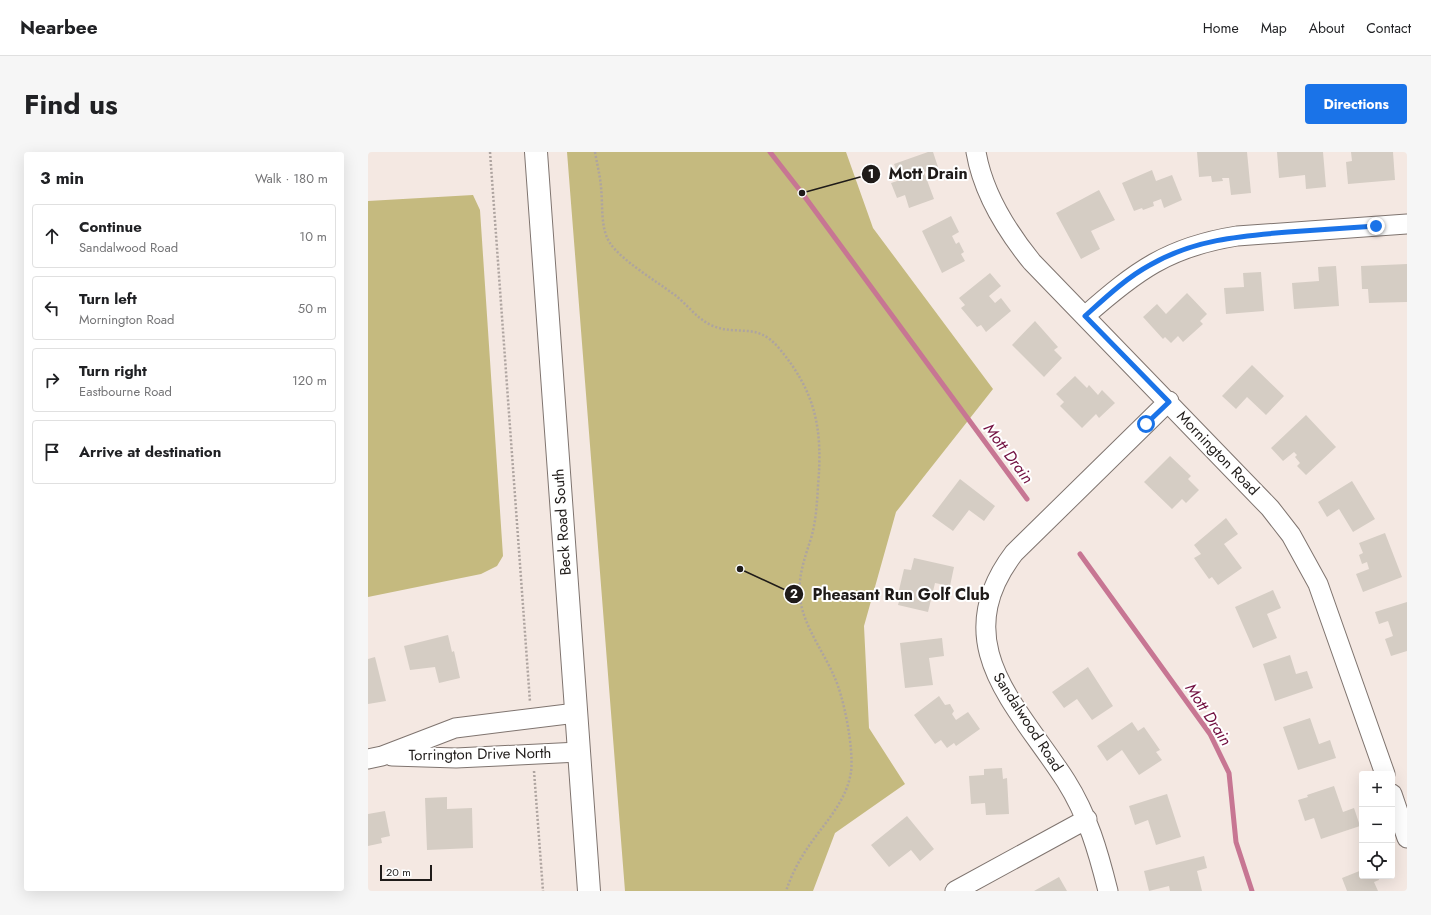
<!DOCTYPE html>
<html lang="en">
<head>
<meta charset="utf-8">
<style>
	:root { --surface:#fff; --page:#f6f6f6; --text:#202124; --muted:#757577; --line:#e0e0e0; --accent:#1a73e8 }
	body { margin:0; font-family:Jost,sans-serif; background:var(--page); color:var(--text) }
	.controls { position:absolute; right:12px; bottom:12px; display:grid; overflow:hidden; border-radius:4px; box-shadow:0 4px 16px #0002 }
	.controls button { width:36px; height:36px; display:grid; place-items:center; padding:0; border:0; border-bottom:1px solid var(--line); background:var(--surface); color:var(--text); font:20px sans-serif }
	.scale { position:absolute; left:12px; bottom:10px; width:52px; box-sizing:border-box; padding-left:4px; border:2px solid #1f1b19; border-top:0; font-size:11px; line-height:14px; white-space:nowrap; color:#1f1b19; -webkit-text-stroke:3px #fff; paint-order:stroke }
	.stop { position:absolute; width:12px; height:12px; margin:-9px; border:3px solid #1a73e8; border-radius:50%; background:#fff }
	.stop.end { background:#1a73e8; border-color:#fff; box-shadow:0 1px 4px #0008 }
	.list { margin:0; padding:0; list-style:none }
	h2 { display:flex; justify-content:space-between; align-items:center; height:52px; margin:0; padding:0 16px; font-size:17px }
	h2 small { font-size:13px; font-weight:400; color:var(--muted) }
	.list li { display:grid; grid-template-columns:26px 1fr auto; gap:12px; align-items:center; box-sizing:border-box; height:64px; margin:0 8px 8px; padding:0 8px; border:1px solid var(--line); border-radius:4px }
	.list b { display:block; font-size:15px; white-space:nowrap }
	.list p { margin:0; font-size:13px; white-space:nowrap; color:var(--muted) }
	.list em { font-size:13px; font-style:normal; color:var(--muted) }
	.icon { flex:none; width:22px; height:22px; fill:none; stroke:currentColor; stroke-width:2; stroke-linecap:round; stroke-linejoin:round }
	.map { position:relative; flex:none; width:1039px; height:739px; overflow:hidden; border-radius:4px }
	header { display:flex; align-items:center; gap:24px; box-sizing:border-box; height:56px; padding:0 20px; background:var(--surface); border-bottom:1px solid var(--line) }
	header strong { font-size:19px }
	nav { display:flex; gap:22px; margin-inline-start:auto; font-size:14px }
	.intro { display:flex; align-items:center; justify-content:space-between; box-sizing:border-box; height:96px; padding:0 24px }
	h1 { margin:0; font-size:28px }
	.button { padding:10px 18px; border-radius:4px; background:var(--accent); color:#fff; font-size:14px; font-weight:700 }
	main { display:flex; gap:24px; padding:0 24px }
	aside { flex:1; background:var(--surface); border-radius:4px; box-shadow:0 4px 16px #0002 }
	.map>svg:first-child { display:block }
	.green { fill:#c5ba7f }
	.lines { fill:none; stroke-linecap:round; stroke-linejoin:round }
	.stream { stroke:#c77693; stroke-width:5 }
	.building { fill:#d5cdc4 }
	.street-casing { stroke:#7f746f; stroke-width:21 }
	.secondary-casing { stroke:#7f746f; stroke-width:24 }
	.path { stroke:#aea4a0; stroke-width:2.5; stroke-dasharray:2 2; stroke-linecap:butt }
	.street { stroke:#fff; stroke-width:19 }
	.secondary { stroke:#fff; stroke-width:22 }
	.route { stroke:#1a73e8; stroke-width:5 }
	.labels { text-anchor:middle; stroke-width:4; stroke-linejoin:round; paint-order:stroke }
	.street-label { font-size:15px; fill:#1f1b19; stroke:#fff }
	.water-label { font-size:16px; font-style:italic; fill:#710f40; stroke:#fff }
	.leader { fill:none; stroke:#1f1b19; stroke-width:1.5 }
	.callout-dot { fill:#1f1b19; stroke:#fff; stroke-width:1.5 }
	.mark-label { font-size:12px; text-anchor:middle; font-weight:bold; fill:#fff }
	.callout-label { font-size:16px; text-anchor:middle; font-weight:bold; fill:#1f1b19; stroke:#fff; stroke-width:4; stroke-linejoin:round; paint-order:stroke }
</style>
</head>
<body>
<header>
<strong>Nearbee</strong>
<nav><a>Home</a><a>Map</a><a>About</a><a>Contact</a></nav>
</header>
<div class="intro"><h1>Find us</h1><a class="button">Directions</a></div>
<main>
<aside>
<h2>3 min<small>Walk · 180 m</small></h2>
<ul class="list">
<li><svg class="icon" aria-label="ahead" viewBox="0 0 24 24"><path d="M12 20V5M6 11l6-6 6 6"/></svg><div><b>Continue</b><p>Sandalwood Road</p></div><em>10 m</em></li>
<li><svg class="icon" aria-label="left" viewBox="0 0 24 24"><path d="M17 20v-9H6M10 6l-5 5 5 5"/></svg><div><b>Turn left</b><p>Mornington Road</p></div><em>50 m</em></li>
<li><svg class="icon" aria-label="right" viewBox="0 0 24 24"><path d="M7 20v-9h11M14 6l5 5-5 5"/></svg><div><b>Turn right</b><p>Eastbourne Road</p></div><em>120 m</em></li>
<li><svg class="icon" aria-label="arrive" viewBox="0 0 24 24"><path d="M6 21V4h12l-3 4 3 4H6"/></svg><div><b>Arrive at destination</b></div></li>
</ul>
</aside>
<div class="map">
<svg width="1039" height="739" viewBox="0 0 1039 739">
	<rect width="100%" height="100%" fill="#f4e8e2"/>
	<path class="green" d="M199 0H478L505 76 625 237 528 360 496 474 501 576 537 632 467 681 445 739H257Z
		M105 43 112 58 135 404 129 414 113 422 0 445V49Z"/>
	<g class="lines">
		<path class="stream" d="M402 0 434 41 659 347
			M712 402 842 582 861 621 868 690 884 739"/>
	</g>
	<path class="building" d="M560 0H565L570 15 556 20 566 47 541 56 537 43 529 46 523 31 532 28 526 12Z
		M829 0H879L883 41 863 43 861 26H854L855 29 844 30 843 24 831 25Z
		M909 0H955L958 35 938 37 937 23 911 26Z
		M983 0H1025L1027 28 980 32 978 10 984 9Z
		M784 18 788 29 804 23 814 48 796 56 793 47 785 50 786 54 775 58 774 56 766 59 754 31Z
		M731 38 747 68 723 79 732 97 713 107 688 61Z
		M583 64 591 80 584 84 588 92 591 90 596 100 593 102 597 109 574 121 554 79Z
		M1039 112V150L1001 151 1000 137H994L993 114Z
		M968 114 971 154 926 157 924 131 951 129 950 115Z
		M893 120 896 159 858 162 856 136 876 135 875 121Z
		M622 121 633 134 621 144 627 151 633 146 643 159 618 180 613 173 609 175 593 156 597 153 591 146Z
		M819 141 839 162 832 169 835 172 815 190 810 184 803 191 797 185 795 187 775 165 789 152 798 162Z
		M667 169 690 195 686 198 694 206 676 225 644 193Z
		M884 213 916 244 898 263 879 245 868 257 854 244Z
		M707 224 719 236 721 233 730 243 734 238 747 251 731 266 728 262 714 276 692 254 696 250 688 242Z
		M938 263 968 295 938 323 929 314 932 311 927 305 929 303 926 300 915 309 903 296Z
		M802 304 823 324 820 327 831 338 818 351 814 347 804 357 776 330Z
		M592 327 627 354 616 369 601 358 585 379 564 364Z
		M984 329 1007 367 985 380 971 357 959 365 950 350Z
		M858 366 870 382 856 392 874 416 850 433 844 425 841 427 826 406 833 402 826 393Z
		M1017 381 1034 425 995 440 988 422 1001 417 999 410 994 412 991 403 995 401 991 391Z
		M546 406 586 415 582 434 567 431 560 460 530 453 533 442H530L536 417 543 418Z
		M905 438 913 456 899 462 909 486 885 496 867 455Z
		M1039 450V499L1023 504 1017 487 1025 484 1020 469 1011 472 1007 460Z
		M80 483 84 500 86 499 92 526 71 531 67 515 42 518 36 494Z
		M574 486 576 504 561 506 565 533 537 536 532 491Z
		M922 503 928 522 939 519 945 536 907 549 895 512Z
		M7 505 18 549 0 552V507Z
		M720 515 745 554 724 568 709 547 696 556 684 540Z
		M571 544 577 553 582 552 586 559 584 562 588 568 600 560 612 577 588 594 586 591 579 596 573 588 567 592 546 563Z
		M942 566 951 592 962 588 968 606 930 618 915 575Z
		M764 570 770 579 776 575 792 598 788 600 794 608 771 623 754 598 739 609 729 594Z
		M634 616 635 627 639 626 641 662 618 663 617 651 603 652 601 624 616 623V617Z
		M966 634 975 660 986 656 992 674 953 687 946 666 937 669 930 648 940 645 939 643Z
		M799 642 813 685 788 693 780 668 767 673 761 654Z
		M79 645V657L104 656 105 696 59 698 57 646Z
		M17 659 22 684 13 686 14 691 0 694V662Z
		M539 664 566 697 552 709 543 698 521 715 503 693Z
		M836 704 839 716 829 719 834 739H802L801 734 781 739 776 719Z
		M994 718V724H1010L1011 728 1006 730 1010 739H979L974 726Z
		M691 725 699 739H666Z"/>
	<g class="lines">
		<g class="street-casing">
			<path id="street" d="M608 0C615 41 638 78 664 110L902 356 923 383 950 432 1017 622
				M717 164C768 119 800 95 869 84L1039 72
				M24 604 88 606 211 600
				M0 607 14 604 87 576 208 561
				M1024 642 1039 686
				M587 739 719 667
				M740 739C730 699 720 664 698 629 650 554 577 492 646 401L801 249"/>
		</g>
		<g class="secondary-casing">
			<path id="secondary" d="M168 0 221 739"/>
		</g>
		<path class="path" d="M122 0 162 550
			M227 0C229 12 232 23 233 35 235 52 232 76 242 91 253 108 288 129 304 141 319 151 328 167 345 174 370 184 388 170 410 195 448 240 455 277 450 334 449 351 448 367 444 383 437 406 428 427 433 452 438 477 456 501 466 524 476 545 486 597 483 620 478 653 451 676 435 703 428 714 422 727 418 739
			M166 619 175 739"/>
		<use href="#street" class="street"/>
		<use href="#secondary" class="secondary"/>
	</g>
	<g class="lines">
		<path class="route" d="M778 272 801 250 717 164C737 146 758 126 782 113 825 88 871 84 920 80 949 78 979 76 1008 74"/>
	</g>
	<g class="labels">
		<g class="street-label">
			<text transform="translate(850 301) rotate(46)" y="5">Mornington Road</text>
			<text transform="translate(194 370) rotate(-94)" y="5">Beck Road South</text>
			<text transform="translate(660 570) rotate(57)" y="5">Sandalwood Road</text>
			<text transform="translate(112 602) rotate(-1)" y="5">Torrington Drive North</text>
		</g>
		<g class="water-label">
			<text transform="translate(641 301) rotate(53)" y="6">Mott Drain</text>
			<text transform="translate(841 562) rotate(57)" y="6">Mott Drain</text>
		</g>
	</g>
	<path class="leader" d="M434 41L503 22M372 417L426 442"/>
	<g class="callout-dot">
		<circle cx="434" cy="41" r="4"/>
		<circle cx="372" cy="417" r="4"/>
		<circle cx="503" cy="22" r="10"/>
		<circle cx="426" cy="442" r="10"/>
	</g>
	<g class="mark-label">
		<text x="503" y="26">1</text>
		<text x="426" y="446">2</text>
	</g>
	<g class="callout-label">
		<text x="560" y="27">Mott Drain</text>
		<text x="533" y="448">Pheasant Run Golf Club</text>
	</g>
</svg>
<div class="controls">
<button>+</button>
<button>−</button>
<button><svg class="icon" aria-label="locate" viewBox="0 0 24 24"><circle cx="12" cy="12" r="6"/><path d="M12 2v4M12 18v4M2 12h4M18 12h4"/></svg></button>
</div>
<div class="scale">20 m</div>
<div class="stop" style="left:778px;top:272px"></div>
<div class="stop end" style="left:1008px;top:74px"></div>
</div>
</main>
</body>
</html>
